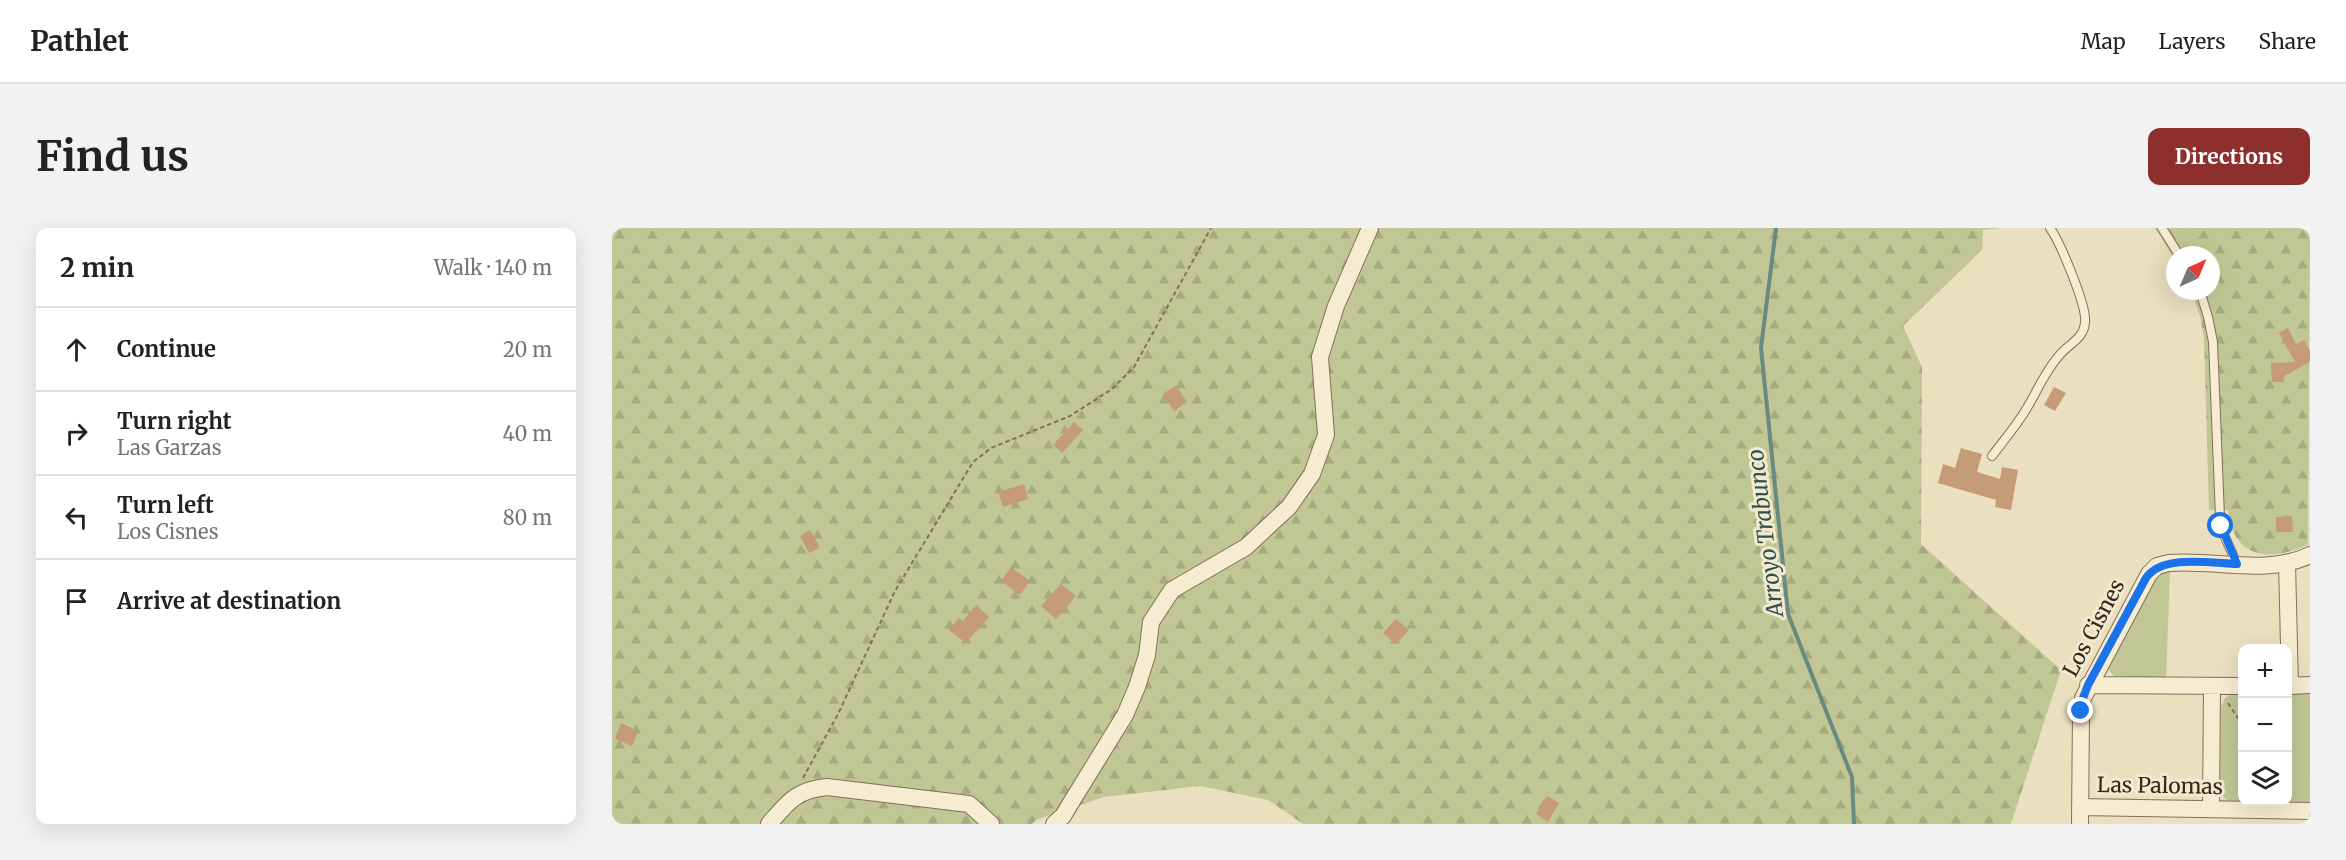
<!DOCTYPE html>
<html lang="en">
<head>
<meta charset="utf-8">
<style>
	:root { --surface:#fff; --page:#f2f2f2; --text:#222; --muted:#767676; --line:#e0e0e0; --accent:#8d302d }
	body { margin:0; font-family:Merriweather,serif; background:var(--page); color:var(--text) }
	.controls { position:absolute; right:18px; bottom:18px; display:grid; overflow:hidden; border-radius:12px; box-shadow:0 6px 24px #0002 }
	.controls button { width:54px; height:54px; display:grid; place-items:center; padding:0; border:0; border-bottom:2px solid var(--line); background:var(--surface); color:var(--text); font:30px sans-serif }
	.compass { position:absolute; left:1554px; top:18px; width:54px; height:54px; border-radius:50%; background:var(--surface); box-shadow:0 6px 24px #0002; rotate:44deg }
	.stop { position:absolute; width:18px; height:18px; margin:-14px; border:4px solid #1a73e8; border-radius:50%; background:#fff }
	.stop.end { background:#1a73e8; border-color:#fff; box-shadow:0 2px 6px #0008 }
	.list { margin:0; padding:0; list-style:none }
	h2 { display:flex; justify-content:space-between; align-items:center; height:78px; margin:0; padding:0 24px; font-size:26px }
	h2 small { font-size:20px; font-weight:400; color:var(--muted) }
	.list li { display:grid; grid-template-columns:39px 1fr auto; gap:18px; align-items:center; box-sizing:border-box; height:84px; padding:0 24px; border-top:2px solid var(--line) }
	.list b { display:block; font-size:22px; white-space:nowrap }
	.list p { margin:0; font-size:20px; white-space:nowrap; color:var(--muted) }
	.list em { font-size:20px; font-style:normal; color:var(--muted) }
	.icon { flex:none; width:33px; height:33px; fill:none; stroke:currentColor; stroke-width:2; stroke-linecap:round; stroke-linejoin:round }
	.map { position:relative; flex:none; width:1698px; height:596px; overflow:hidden; border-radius:12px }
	header { display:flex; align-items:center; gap:36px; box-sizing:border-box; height:84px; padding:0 30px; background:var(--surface); border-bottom:2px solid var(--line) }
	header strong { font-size:28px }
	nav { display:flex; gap:33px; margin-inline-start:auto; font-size:21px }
	.intro { display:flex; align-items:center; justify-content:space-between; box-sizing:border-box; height:144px; padding:0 36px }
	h1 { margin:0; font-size:42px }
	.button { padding:15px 27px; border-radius:12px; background:var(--accent); color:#fff; font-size:21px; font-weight:700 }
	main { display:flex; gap:36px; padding:0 36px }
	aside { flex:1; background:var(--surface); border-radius:12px; box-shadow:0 6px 24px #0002 }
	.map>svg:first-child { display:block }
	.forest { fill:url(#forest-firs) }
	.green { fill:#c0c794 }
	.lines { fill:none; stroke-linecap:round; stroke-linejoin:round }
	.stream { stroke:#6a8983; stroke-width:4 }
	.building { fill:#c69b77 }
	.lane-casing { stroke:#827059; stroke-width:10 }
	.street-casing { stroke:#827059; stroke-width:18 }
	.path { stroke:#827059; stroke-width:2; stroke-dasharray:4.5 3; stroke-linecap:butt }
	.lane { stroke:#f6ecd2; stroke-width:8 }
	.street { stroke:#f6ecd2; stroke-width:16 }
	.route { stroke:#1a73e8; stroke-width:8 }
	.labels { text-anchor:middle; stroke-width:6; stroke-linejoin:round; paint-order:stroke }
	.street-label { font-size:21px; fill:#32281c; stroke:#f2e9ce }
	.water-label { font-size:22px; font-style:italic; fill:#2c5150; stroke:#f2e9ce }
</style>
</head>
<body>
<header>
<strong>Pathlet</strong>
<nav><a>Map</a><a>Layers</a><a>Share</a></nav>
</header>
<div class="intro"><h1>Find us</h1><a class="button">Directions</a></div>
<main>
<aside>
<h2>2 min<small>Walk · 140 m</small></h2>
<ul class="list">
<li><svg class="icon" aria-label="ahead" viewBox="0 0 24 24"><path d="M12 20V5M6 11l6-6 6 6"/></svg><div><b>Continue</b></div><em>20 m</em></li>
<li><svg class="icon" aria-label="right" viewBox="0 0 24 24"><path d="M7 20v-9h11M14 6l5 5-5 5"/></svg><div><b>Turn right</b><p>Las Garzas</p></div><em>40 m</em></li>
<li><svg class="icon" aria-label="left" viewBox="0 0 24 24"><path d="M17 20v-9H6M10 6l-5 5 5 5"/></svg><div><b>Turn left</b><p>Los Cisnes</p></div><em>80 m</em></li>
<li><svg class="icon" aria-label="arrive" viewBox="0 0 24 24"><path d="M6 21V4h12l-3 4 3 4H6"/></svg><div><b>Arrive at destination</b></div></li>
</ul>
</aside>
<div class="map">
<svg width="1698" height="596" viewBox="0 0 1698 596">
	<defs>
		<pattern id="forest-firs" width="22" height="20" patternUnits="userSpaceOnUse" patternTransform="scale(1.5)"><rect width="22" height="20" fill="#c0c794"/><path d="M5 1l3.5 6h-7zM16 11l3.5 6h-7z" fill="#a5ab7f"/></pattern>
	</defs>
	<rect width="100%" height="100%" fill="#eadfbf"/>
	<path class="forest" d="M0 0H1390L1371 2 1370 22 1291 98 1310 139 1309 316 1449 442 1399 596H691L656 572 588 558 492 569 424 592 420 596H0Z
		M1543 0H1698L1696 317C1657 334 1621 331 1616 282H1597L1592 110 1588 88 1579 63H1599V27H1563V33Z"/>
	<path class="green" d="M1558 342 1554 450 1502 448 1496 441 1541 354 1550 345Z
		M1698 464V575L1621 574C1612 572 1609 568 1608 559L1609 479 1613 470 1618 467H1630V574H1676V466Z"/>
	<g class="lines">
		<path class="stream" d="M1164 0 1149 120 1176 386 1240 549 1242 596"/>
	</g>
	<path class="building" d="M1676 100 1684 116 1692 112 1698 123V134L1672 148V154H1660L1659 135 1683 134 1667 105Z
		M564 157 575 174 562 183 551 166Z
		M1442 159 1454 165 1443 183 1432 177Z
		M462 194 471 202 450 225 441 217Z
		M1349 220 1370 226 1365 244 1388 251 1390 239 1406 242 1399 282 1383 279 1384 272 1326 255 1331 236 1343 240Z
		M412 256 416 271 391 279 386 264Z
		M1680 288 1681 304H1664V289Z
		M198 302 208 320 197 325 188 308Z
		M399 339 418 353 408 367 389 353Z
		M449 356 464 368 444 391 429 378Z
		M364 377 377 389 354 415 337 402 347 390 351 393Z
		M784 391 797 402 784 416 771 405Z
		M9 495 26 503 20 518 3 511Z
		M935 568 947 575 936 594 924 586Z"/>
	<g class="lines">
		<g class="lane-casing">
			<path id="lane" d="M1550 0 1567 27
				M1588 63 1596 89 1601 114 1608 289 1612 307 1625 336
				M1380 228C1392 212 1405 197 1415 180 1425 163 1433 144 1446 129 1455 116 1472 112 1473 94 1475 78 1448 14 1438 0"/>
		</g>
		<g class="street-casing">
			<path id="street" d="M1675 335 1678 458
				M1476 457 1630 458
				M1676 458 1698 457
				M1468 579 1698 583
				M1599 581 1600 458
				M157 596C176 574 184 562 215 559L357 576 379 596
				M442 596 451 588 460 573 513 487 525 459 535 427 539 394 560 362 634 319 677 279 700 246 714 207 708 129 724 78 758 0
				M1468 596 1469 483 1471 470 1537 346 1545 338 1557 335C1603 331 1655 348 1698 327"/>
		</g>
		<path class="path" d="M1616 475 1630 496
			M1676 478 1681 473
			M191 550 226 486 283 363 361 234 379 220 458 188 500 161 522 139 599 0"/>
		<use href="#lane" class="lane"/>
		<use href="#street" class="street"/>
	</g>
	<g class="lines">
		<path class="route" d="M1469 483 1471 470 1476 457 1534 350C1550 326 1599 335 1625 336L1609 298"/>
	</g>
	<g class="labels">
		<g class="street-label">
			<text transform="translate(1482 400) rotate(-62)" y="7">Los Cisnes</text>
			<text transform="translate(1548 558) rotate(1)" y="7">Las Palomas</text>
		</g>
		<g class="water-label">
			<text transform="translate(1153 305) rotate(-97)" y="8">Arroyo Trabunco</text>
		</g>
	</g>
</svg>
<div class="controls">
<button>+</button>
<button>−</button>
<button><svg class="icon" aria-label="layers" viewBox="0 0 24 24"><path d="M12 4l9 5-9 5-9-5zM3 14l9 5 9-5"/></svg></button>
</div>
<svg class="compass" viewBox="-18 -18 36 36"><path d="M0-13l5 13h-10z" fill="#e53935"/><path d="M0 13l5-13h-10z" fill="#767676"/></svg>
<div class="stop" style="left:1609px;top:298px"></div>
<div class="stop end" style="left:1469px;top:483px"></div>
</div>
</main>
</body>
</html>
